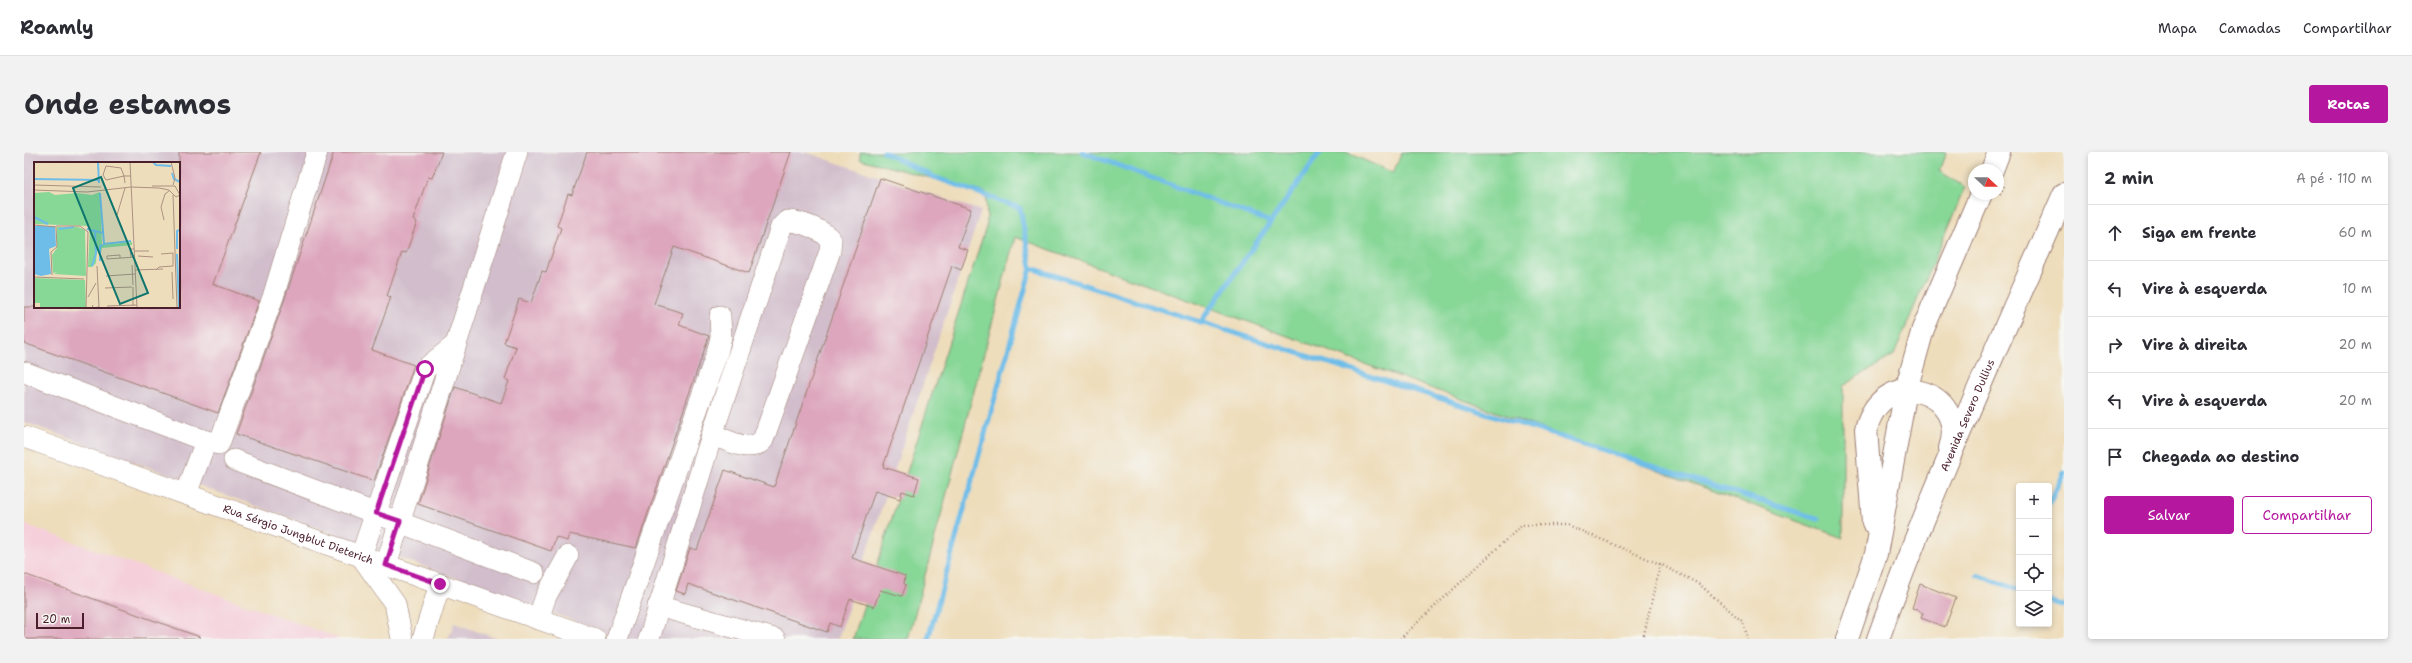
<!DOCTYPE html>
<html lang="pt">
<head>
<meta charset="utf-8">
<style>
	:root { --surface:#fff; --page:#f2f2f3; --text:#2b2b33; --muted:#7c7c81; --line:#e1e1e2; --accent:#b5179e }
	body { margin:0; font-family:"Shantell Sans",sans-serif; background:var(--page); color:var(--text) }
	.controls { position:absolute; right:12px; bottom:12px; display:grid; overflow:hidden; border-radius:4px; box-shadow:0 2px 6px #0003 }
	.controls button { width:36px; height:36px; display:grid; place-items:center; padding:0; border:0; border-bottom:1px solid var(--line); background:var(--surface); color:var(--text); font:20px sans-serif }
	.compass { position:absolute; left:1944px; top:12px; width:36px; height:36px; border-radius:50%; background:var(--surface); box-shadow:0 2px 6px #0003; rotate:112deg }
	.scale { position:absolute; left:12px; bottom:10px; width:48px; box-sizing:border-box; padding-left:4px; border:2px solid #4a1f2b; border-top:0; font-size:11px; line-height:14px; white-space:nowrap; color:#4a1f2b; -webkit-text-stroke:3px #f6f6f2; paint-order:stroke }
	.stop { position:absolute; width:12px; height:12px; margin:-9px; border:3px solid #b5179e; border-radius:50%; background:#fff }
	.stop.end { background:#b5179e; border-color:#fff; box-shadow:0 1px 4px #0008 }
	.list { margin:0; padding:0; list-style:none }
	h2 { display:flex; justify-content:space-between; align-items:center; height:52px; margin:0; padding:0 16px; font-size:17px }
	h2 small { font-size:13px; font-weight:400; color:var(--muted) }
	.list li { display:grid; grid-template-columns:26px 1fr auto; gap:12px; align-items:center; box-sizing:border-box; height:56px; padding:0 16px; border-top:1px solid var(--line) }
	.list b { display:block; font-size:15px; white-space:nowrap }
	.list em { font-size:13px; font-style:normal; color:var(--muted) }
	.actions { display:flex; gap:8px; padding:12px 16px }
	.actions a { flex:1; padding:9px 0; border:1px solid var(--accent); border-radius:4px; text-align:center; font-size:14px; color:var(--accent) }
	.actions .main { background:var(--accent); color:#fff }
	.icon { flex:none; width:22px; height:22px; fill:none; stroke:currentColor; stroke-width:2; stroke-linecap:round; stroke-linejoin:round }
	.map { position:relative; flex:none; width:2040px; height:487px; overflow:hidden; border-radius:4px }
	header { display:flex; align-items:center; gap:24px; box-sizing:border-box; height:56px; padding:0 20px; background:var(--surface); border-bottom:1px solid var(--line) }
	header strong { font-size:19px }
	nav { display:flex; gap:22px; margin-inline-start:auto; font-size:14px }
	.intro { display:flex; align-items:center; justify-content:space-between; box-sizing:border-box; height:96px; padding:0 24px }
	h1 { margin:0; font-size:28px }
	.button { padding:10px 18px; border-radius:4px; background:var(--accent); color:#fff; font-size:14px; font-weight:700 }
	main { display:flex; gap:24px; padding:0 24px }
	aside { flex:1; background:var(--surface); border-radius:4px; box-shadow:0 2px 6px #0003 }
	.map>svg:first-child { display:block }
	.built { fill:#f5cfda }
	.industrial { fill:#d1bdcb; fill-rule:evenodd }
	.green { fill:#87d797; stroke:#687b61 }
	.lines { fill:none; stroke-linecap:round; stroke-linejoin:round }
	.stream { stroke:#6ebde9; stroke-width:5 }
	.building { fill:#dda6bc }
	.minor-casing { stroke:#9c7e73; stroke-width:22 }
	.major-casing { stroke:#9c7e73; stroke-width:24 }
	.path { stroke:#9c7e73; stroke-width:2.5; stroke-dasharray:1 3; stroke-linecap:butt }
	.minor { stroke:#fff; stroke-width:21 }
	.major { stroke:#fff; stroke-width:22 }
	.route { stroke:#b5179e; stroke-width:5 }
	.labels { text-anchor:middle; stroke-width:3.5; stroke-linejoin:round; paint-order:stroke }
	.street-label { font-size:11px; fill:#4a1f2b; stroke:#f6f6f2 }
	.inset-river { fill:none; stroke:#6ebde9; stroke-width:2 }
	.inset-road { fill:none; stroke:#ac9181; stroke-width:1 }
	.view { fill:#0f766e; fill-opacity:0.15; stroke:#0f766e; stroke-width:2 }
	.inset-edge { fill:none; stroke:#4a1f2b; stroke-width:2 }
</style>
</head>
<body>
<header>
<strong>Roamly</strong>
<nav><a>Mapa</a><a>Camadas</a><a>Compartilhar</a></nav>
</header>
<div class="intro"><h1>Onde estamos</h1><a class="button">Rotas</a></div>
<main>
<div class="map">
<svg width="2040" height="487" viewBox="0 0 2040 487">
	<rect width="100%" height="100%" fill="#f6f6f2"/>
	<filter id="ink" filterUnits="userSpaceOnUse"><feTurbulence type="fractalNoise" baseFrequency=".025" numOctaves="2"/><feDisplacementMap in="SourceGraphic" scale="8" xChannelSelector="R" yChannelSelector="G"/><feConvolveMatrix kernelMatrix="1 2 1 2 8 2 1 2 1" color-interpolation-filters="sRGB"/></filter>
	<filter id="wash" filterUnits="userSpaceOnUse"><feTurbulence type="fractalNoise" baseFrequency=".012" numOctaves="4" result="noise"/><feDisplacementMap in="SourceGraphic" scale="16" xChannelSelector="R" yChannelSelector="G"/><feGaussianBlur stdDeviation="0.9" result="paint"/><feColorMatrix in="noise" values="0 0 0 0 0 0 0 0 0 0 0 0 0 0 0 0 0 1.4 0 .05"/><feComposite in="paint" operator="in"/></filter>
	<g filter="url(#wash)">
		<rect width="100%" height="100%" fill="#edb"/>
		<path class="built" d="M0 372 317 487H0Z"/>
		<path class="industrial" d="M0 0H781L957 59 814 487H600L0 270ZM11 11H155V155H11Z
			M430 471 474 487H424Z"/>
		<path class="green" d="M836 0H1322L1369 21 1378 0H1922L1915 19 1941 35 1870 203 1819 234V386L991 85 884 487H829L963 72 962 41 836 7Z"/>
		<g class="lines">
			<path class="stream" d="M860 0 910 25 996 56 1007 116
				M1058 0 1247 70
				M1176 171 1296 0
				M2025 352 2040 321
				M1953 423 1995 438
				M2025 449 2040 454
				M904 487 1007 116 1794 367"/>
		</g>
		<g id="blocks">
			<path class="building" d="M155 0H237L189 132 235 149 194 261 0 191V155H155Z
				M310 0H418L408 26 404 25 389 68 393 70 382 101 378 100 363 144 367 145 348 198 390 213 350 329 212 282 260 149Z
				M563 0H767L725 121 650 95 630 152 659 161 655 173 685 184 612 396 545 382 543 389 532 385 527 399 394 352 431 235 477 251 485 229 481 227 492 195 480 191 495 147 507 151 518 119 522 120 537 76 533 74 544 42 548 43Z
				M856 26 947 57 934 95 944 98 937 118 928 114 859 315 895 326 890 343 878 339 876 347 851 339 828 406 881 424 880 432 882 433 878 444 856 438 850 455 826 447 816 475 806 471 803 480 664 432 661 442 652 439 666 396 673 398 701 318 750 335Z
				M0 422 176 485V487H0Z
				M1896 432 1932 446 1921 475 1897 466 1899 461 1888 456Z"/>
		</g>
	</g>
	<g filter="url(#ink)">
		<use href="#blocks" fill-opacity="0" stroke="#9c7e73" stroke-width="1"/>
		<g class="lines">
			<g class="minor-casing">
				<g id="minor">
					<path d="M0 220 182 289 162 342"/>
					<path id="s1" d="M0 285 571 487"/>
					<path d="M182 289 195 292 249 145 293 0"/>
					<path d="M210 308 510 421"/>
					<path d="M362 413 493 0"/>
					<path d="M634 454 751 487"/>
					<path d="M514 467 522 444 544 404"/>
					<path d="M378 487 371 452 337 404 401 217 431 193"/>
					<path d="M399 487 416 432"/>
					<path d="M593 487 693 201 697 185 696 164"/>
					<path d="M625 487 688 283 757 75 763 69C776 69 799 78 807 88L806 99 739 288C726 302 704 288 688 283"/>
				</g>
			</g>
			<g class="major-casing">
				<g id="major">
					<path d="M1968 18 1975 0"/>
					<path d="M1849 371 1842 277C1860 209 1945 241 1926 296"/>
					<path d="M1823 487 1852 402 1882 238 1899 177 1957 42"/>
					<path id="s2" d="M1854 487C1908 335 1976 189 2040 42"/>
				</g>
			</g>
			<path class="path" d="M1976 42 1981 32
				M1376 487 1498 373H1543L1636 412 1675 432 1719 470 1724 487
				M1619 487 1636 412"/>
			<use href="#minor" class="minor"/>
			<use href="#major" class="major"/>
		</g>
	</g>
	<g class="lines" filter="url(#ink)">
		<path class="route" d="M401 217 352 361 376 369 362 413 416 432"/>
	</g>
	<g class="labels">
		<g class="street-label">
			<text dy="4" stroke="none"><textPath href="#s2" startOffset="241">Avenida Severo Dullius</textPath></text>
			<text dy="4" stroke="none"><textPath href="#s1" startOffset="291">Rua Sérgio Jungblut Dieterich</textPath></text>
		</g>
	</g>
	<g transform="translate(10 10)">
		<rect width="146" height="146" fill="#edb"/>
		<path d="M15 30 21 33 43 31 58 33 66 30 68 83 98 80V83L68 86 66 95 63 88 62 101 58 105H54L56 64 0 62V31ZM23 65H44L51 68 52 114 20 112 23 110 19 111 18 93 23 86ZM0 116 51 118 52 146H6V141H0Z" fill="#87d797"/>
		<path d="M0 64H21L22 84 15 87 17 112 7 114 0 112Z" fill="#6ebde9"/>
		<path class="inset-river" d="M64 0 65 21M119 0 122 3 137 4M138 11 140 17 146 20M0 17 65 18M66 31 70 82 97 79M0 55 14 62M25 67 40 65M53 67 69 71M143 87V69L145 68M143 92 145 146M66 99V84L69 83M58 104 62 91 61 69"/>
		<path class="inset-road" d="M96 0 103 146M137 0 141 16 139 23M72 4 87 6 90 14 72 18 69 13ZM91 21 90 14H97M0 23 67 25M118 24H141M141 24 146 33V103M0 28 53 30 97 25 125 26 135 28 142 35 146 33M139 33 143 146M83 53 91 26M130 58 127 45 131 32 135 29M0 63 22 65 23 85 17 90 18 113M22 64H46L54 70 52 146M100 89H115M104 94 119 95M97 95 96 87H100M73 97 101 95M73 97V94L86 93V96M98 103 99 123M101 108 129 107M122 108 125 105 139 104V91L127 92M138 110 139 137M72 114 101 112M0 115 50 117M71 126 98 125M54 135 62 121M59 143 58 146 65 145 63 104M73 144 103 143M99 144V125"/>
		<path class="view" d="M67 15 114 131 86 142 39 26Z"/>
		<rect width="146" height="146" class="inset-edge"/>
	</g>
</svg>
<div class="controls">
<button>+</button>
<button>−</button>
<button><svg class="icon" aria-label="locate" viewBox="0 0 24 24"><circle cx="12" cy="12" r="6"/><path d="M12 2v4M12 18v4M2 12h4M18 12h4"/></svg></button>
<button><svg class="icon" aria-label="layers" viewBox="0 0 24 24"><path d="M12 4l9 5-9 5-9-5zM3 14l9 5 9-5"/></svg></button>
</div>
<svg class="compass" viewBox="-18 -18 36 36"><path d="M0-13l5 13h-10z" fill="#e53935"/><path d="M0 13l5-13h-10z" fill="#7c7c81"/></svg>
<div class="scale">20 m</div>
<div class="stop" style="left:401px;top:217px"></div>
<div class="stop end" style="left:416px;top:432px"></div>
</div>
<aside>
<h2>2 min<small>A pé · 110 m</small></h2>
<ul class="list">
<li><svg class="icon" aria-label="ahead" viewBox="0 0 24 24"><path d="M12 20V5M6 11l6-6 6 6"/></svg><div><b>Siga em frente</b></div><em>60 m</em></li>
<li><svg class="icon" aria-label="left" viewBox="0 0 24 24"><path d="M17 20v-9H6M10 6l-5 5 5 5"/></svg><div><b>Vire à esquerda</b></div><em>10 m</em></li>
<li><svg class="icon" aria-label="right" viewBox="0 0 24 24"><path d="M7 20v-9h11M14 6l5 5-5 5"/></svg><div><b>Vire à direita</b></div><em>20 m</em></li>
<li><svg class="icon" aria-label="left" viewBox="0 0 24 24"><path d="M17 20v-9H6M10 6l-5 5 5 5"/></svg><div><b>Vire à esquerda</b></div><em>20 m</em></li>
<li><svg class="icon" aria-label="arrive" viewBox="0 0 24 24"><path d="M6 21V4h12l-3 4 3 4H6"/></svg><div><b>Chegada ao destino</b></div></li>
</ul>
<div class="actions"><a class="main">Salvar</a><a>Compartilhar</a></div>
</aside>
</main>
</body>
</html>
